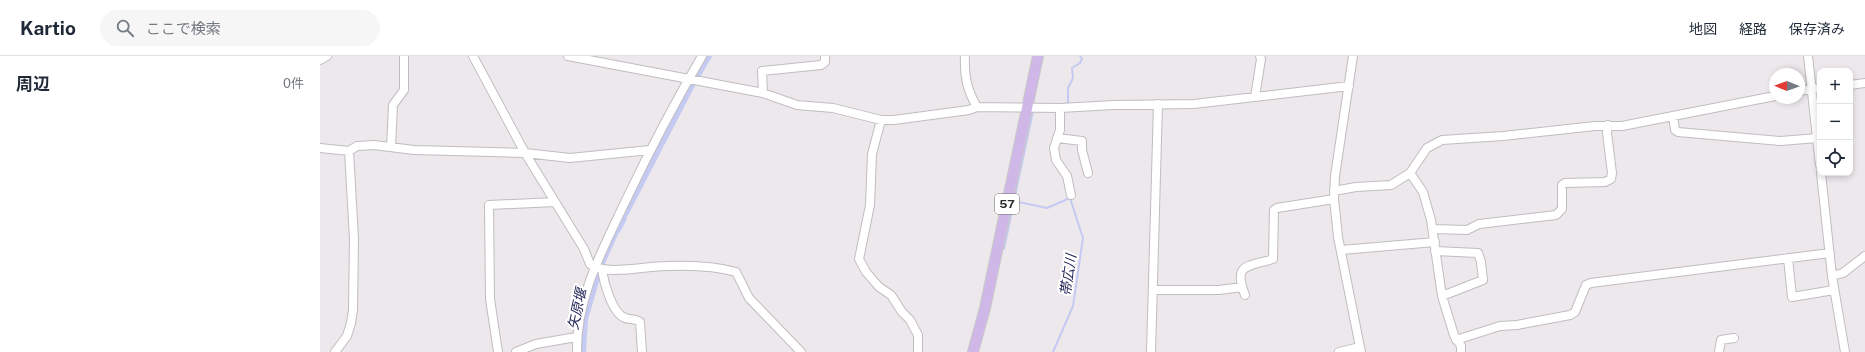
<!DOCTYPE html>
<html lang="ja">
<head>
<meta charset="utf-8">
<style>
	:root { --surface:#fff; --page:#f6f6f7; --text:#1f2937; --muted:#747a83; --line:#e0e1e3 }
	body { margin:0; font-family:"Public Sans","Noto Sans JP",sans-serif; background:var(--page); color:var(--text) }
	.controls { position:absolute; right:12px; top:12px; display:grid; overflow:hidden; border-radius:8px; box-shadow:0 2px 6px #0003 }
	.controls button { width:36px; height:36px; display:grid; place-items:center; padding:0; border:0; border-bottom:1px solid var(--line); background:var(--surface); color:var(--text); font:20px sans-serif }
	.compass { position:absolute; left:1449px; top:12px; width:36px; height:36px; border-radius:50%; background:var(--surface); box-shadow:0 2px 6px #0003; rotate:271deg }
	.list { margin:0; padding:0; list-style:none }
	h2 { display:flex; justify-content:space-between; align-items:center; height:52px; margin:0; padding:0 16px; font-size:17px }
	h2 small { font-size:13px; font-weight:400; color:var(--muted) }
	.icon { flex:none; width:22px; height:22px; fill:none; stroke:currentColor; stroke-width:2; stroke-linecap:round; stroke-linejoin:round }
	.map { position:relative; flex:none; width:1545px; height:296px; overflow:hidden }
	header { display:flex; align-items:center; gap:24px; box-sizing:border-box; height:56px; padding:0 20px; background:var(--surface); border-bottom:1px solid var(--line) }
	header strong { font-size:19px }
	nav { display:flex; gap:22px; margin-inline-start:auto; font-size:14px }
	.search { width:280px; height:36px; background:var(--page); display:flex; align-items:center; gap:10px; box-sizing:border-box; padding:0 14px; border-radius:22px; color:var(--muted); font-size:15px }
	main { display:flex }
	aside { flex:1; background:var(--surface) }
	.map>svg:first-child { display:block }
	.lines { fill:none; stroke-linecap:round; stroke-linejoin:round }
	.stream { stroke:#c4caf2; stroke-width:2 }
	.canal { stroke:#c4caf2; stroke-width:6 }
	.minor-casing { stroke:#c1bcc0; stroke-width:10 }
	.major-casing { stroke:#c8c8c8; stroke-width:12 }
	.minor { stroke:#fff; stroke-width:8 }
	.major { stroke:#cfb8e8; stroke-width:10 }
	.labels { text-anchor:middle; stroke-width:4; stroke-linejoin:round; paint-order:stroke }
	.shield { fill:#fff; stroke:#6b6a6b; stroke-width:1 }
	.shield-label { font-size:12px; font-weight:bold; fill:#2c2a2c }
	.water-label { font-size:14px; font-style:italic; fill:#282a5b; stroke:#fff }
</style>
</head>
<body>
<header>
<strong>Kartio</strong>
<div class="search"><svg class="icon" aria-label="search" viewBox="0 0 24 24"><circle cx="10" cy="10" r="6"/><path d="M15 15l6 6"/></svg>ここで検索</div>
<nav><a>地図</a><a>経路</a><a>保存済み</a></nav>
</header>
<main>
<aside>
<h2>周辺<small>0件</small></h2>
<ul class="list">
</ul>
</aside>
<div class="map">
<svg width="1545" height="296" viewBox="0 0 1545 296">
	<rect width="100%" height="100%" fill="#ede8ec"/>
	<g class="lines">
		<path class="stream" d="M745 48 748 47V32L753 22 752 12 760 7 762 3 760 0
			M714 54 713 55 694 145 727 152 750 142 763 182 753 250 733 296
			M684 193 694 145"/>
		<path class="canal" d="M376 22 389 0
			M342 87 373 27
			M306 157 340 91
			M298 174 304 162
			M281 209 295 178
			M263 296 265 263 279 215"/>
		<g class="minor-casing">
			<path id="minor" d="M153 0 205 97 264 193 270 208C286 220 325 210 346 210 369 209 393 209 416 216L429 242 481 296
				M248 0 443 37 477 49 513 52 561 64H574L649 54 657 51 740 52 794 49 874 48 1029 30
				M645 0C644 20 647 34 657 51
				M1033 0 1015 120 1014 143 1018 181 1041 296
				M1488 0 1500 109
				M0 4 7 0
				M1530 29 1545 27
				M1479 35 1500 32
				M443 37 442 15 501 9 505 6V0
				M935 41 941 3 940 0
				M740 52V74L734 92 736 104 747 120 751 139
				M1353 60 1355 74 1358 76 1461 85 1497 82
				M561 64 552 98 550 149 539 203 546 216 559 231 571 239 582 256 590 264 598 279V296
				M737 82 762 85V94L768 117
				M71 91 73 49 84 34V0
				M0 92 29 95 37 90 54 89 94 94 205 97 250 102 330 94
				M1090 117 1103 136 1111 164 1122 240 1134 279 1141 290V296
				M1501 117 1512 220 1525 296
				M1014 135 1036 131 1071 129 1090 117 1107 92 1122 84 1183 80 1275 70H1302L1455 40
				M1113 173 1147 174 1159 168 1236 159 1242 153V129L1245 127 1285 126 1291 123 1292 117 1287 77 1288 69
				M1021 194 1115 186
				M1115 195 1158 197 1161 206 1163 224 1122 240
				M1468 202 1472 241 1514 234
				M282 214C284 227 292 257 305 262 310 264 315 262 320 266L322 296
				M1512 220 1523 217 1545 200
				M833 234H899L922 231
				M925 239C913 208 926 211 953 203L954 154 957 152 1014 143
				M1136 284 1180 270 1197 269 1250 259 1255 256 1266 229 1271 227 1510 197
				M15 296 27 280 31 267 33 254 34 183 29 95
				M178 296 170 243 169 149 235 146
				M196 296 216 288 256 281
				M257 296C256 240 284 191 307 142 330 94 355 46 382 0
				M831 296 838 48
				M1019 296 1040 291
				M1399 296 1401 284 1414 282"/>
		</g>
		<g class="major-casing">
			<path id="major" d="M653 296 665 252 718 0"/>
		</g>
		<use href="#minor" class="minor"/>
		<use href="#major" class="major"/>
	</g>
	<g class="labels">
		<rect class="shield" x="675" y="138" width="24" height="20" rx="3"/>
		<g class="shield-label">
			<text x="687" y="152">57</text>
		</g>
		<g class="water-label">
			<text transform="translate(748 219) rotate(-82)" y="5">帯広川</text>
			<text transform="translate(257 253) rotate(-78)" y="5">矢原堰</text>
		</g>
	</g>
</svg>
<div class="controls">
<button>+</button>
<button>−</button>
<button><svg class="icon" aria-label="locate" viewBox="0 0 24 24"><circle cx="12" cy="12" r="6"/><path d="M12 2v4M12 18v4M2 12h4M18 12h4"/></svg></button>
</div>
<svg class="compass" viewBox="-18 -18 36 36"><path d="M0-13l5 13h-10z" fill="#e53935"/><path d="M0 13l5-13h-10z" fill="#747a83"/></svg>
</div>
</main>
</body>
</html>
